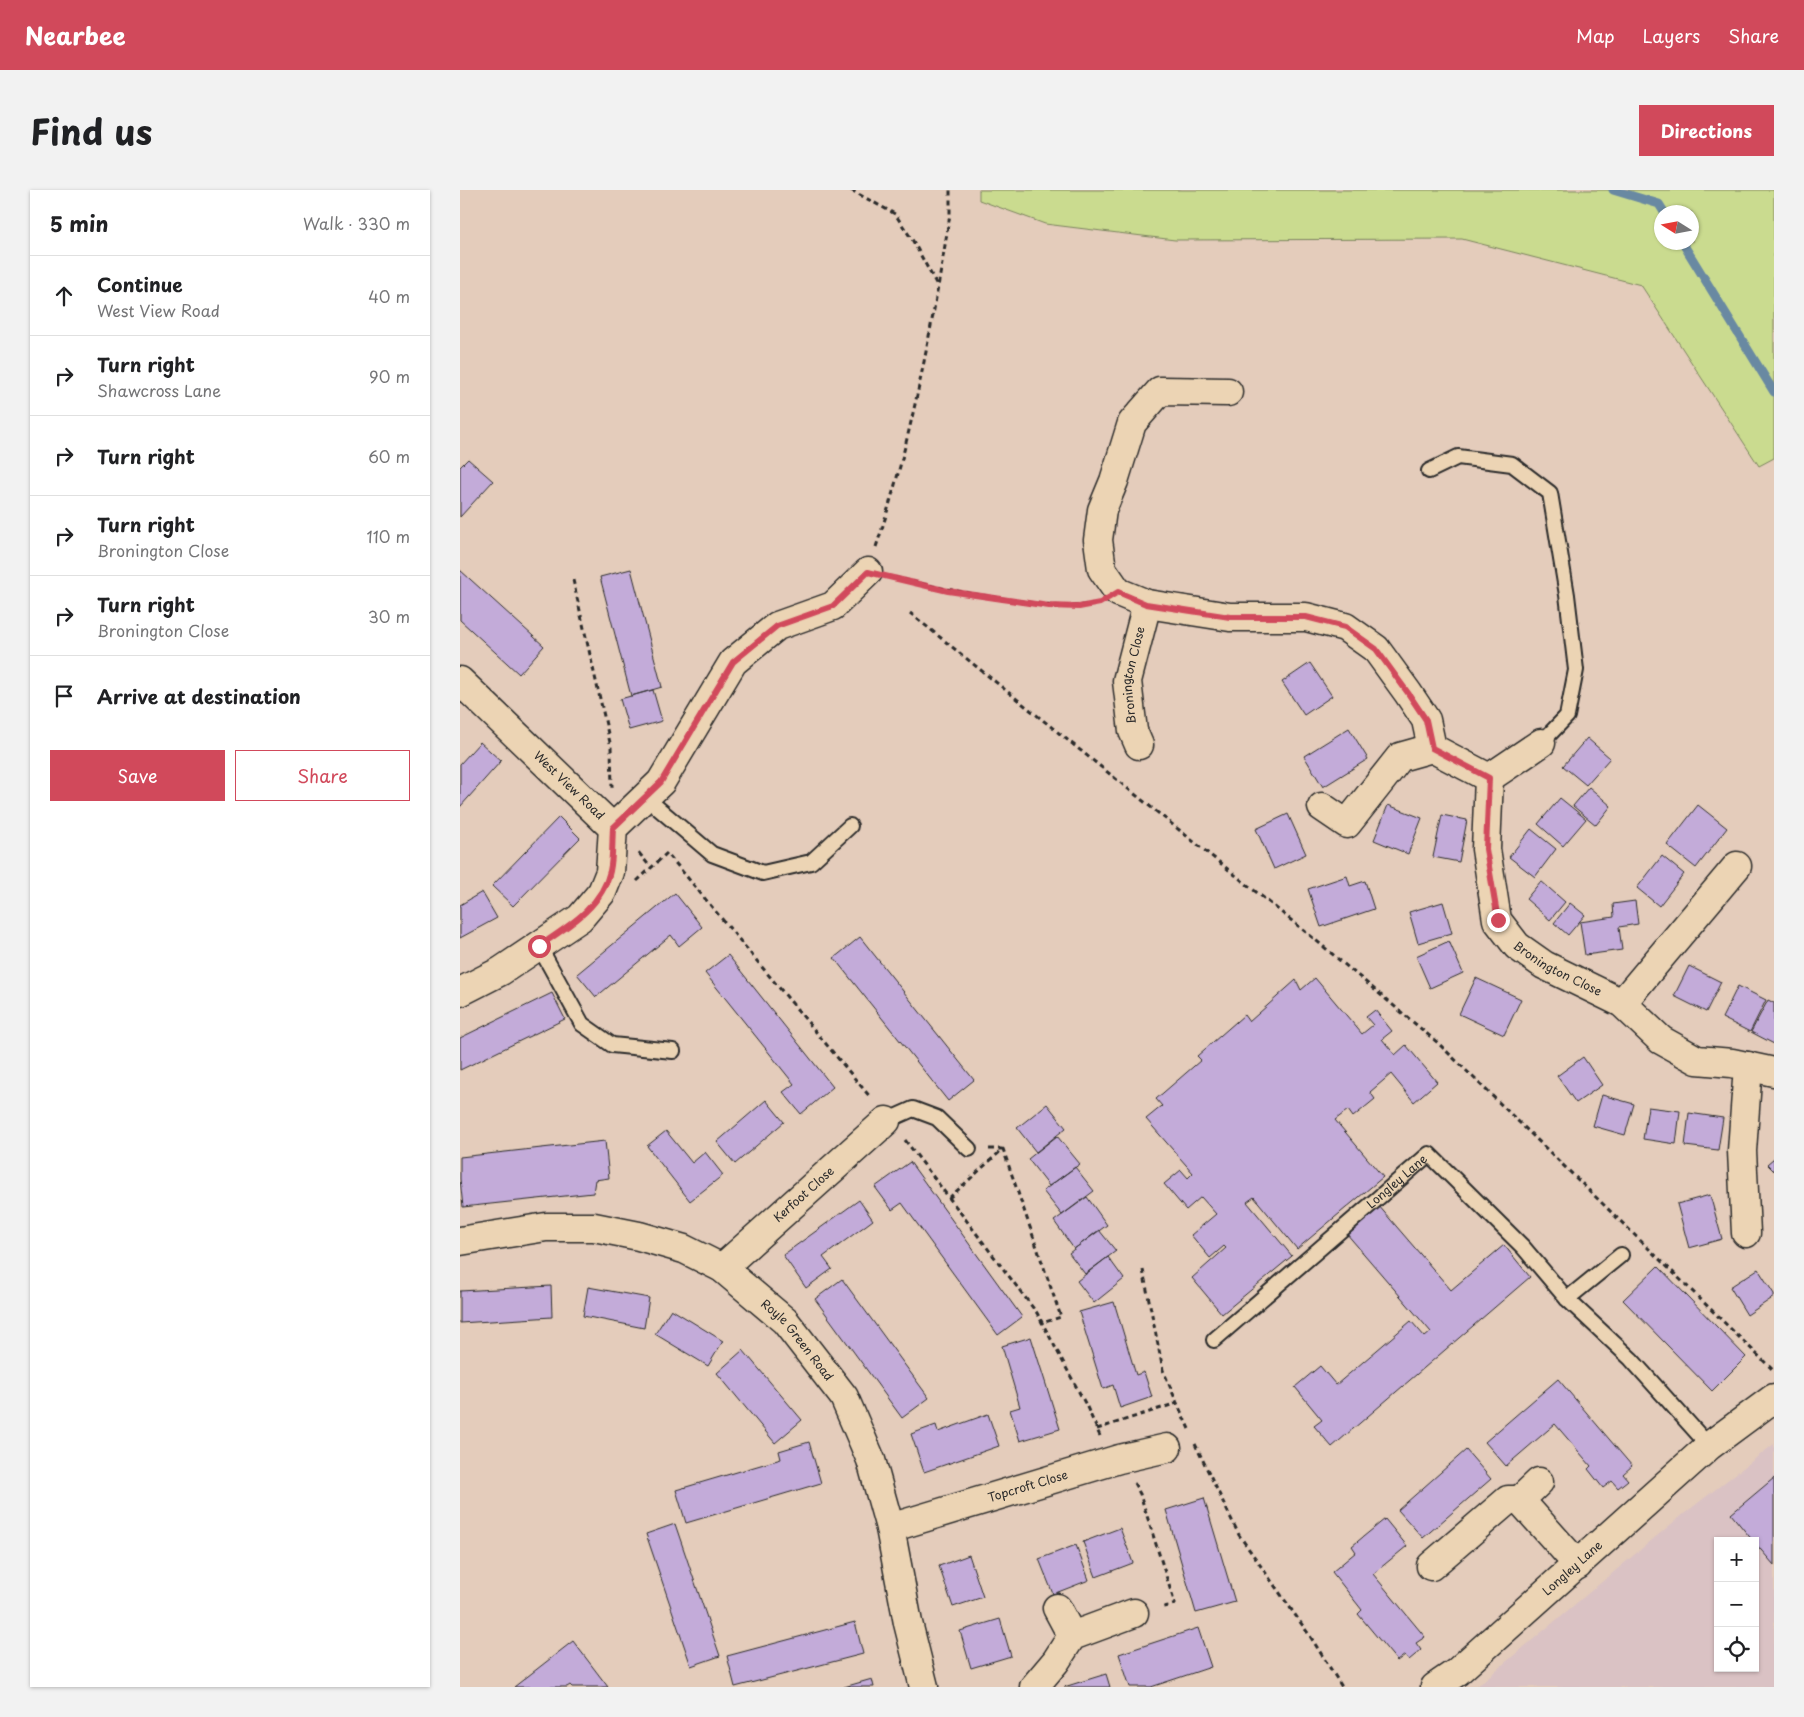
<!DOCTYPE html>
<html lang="en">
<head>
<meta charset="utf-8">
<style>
	:root { --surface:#fff; --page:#f2f2f2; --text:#202124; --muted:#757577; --line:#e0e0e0; --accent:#d1495b }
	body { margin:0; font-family:"Playpen Sans",sans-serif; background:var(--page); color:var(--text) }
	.controls { position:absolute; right:15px; bottom:15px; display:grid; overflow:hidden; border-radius:0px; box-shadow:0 1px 4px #0004 }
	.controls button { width:45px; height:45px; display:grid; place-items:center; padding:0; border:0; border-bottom:1px solid var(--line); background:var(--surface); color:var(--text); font:25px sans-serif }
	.compass { position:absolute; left:1194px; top:15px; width:45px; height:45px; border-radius:50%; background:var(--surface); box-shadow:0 1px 4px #0004; rotate:281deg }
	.stop { position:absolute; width:15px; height:15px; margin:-11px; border:4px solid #d1495b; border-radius:50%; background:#fff }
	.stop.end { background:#d1495b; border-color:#fff; box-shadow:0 1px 5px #0008 }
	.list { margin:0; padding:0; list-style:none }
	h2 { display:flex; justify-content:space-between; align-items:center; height:65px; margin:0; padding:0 20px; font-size:21px }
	h2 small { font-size:16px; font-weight:400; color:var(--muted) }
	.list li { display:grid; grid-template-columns:32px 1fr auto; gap:15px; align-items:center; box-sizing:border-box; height:80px; padding:0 20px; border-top:1px solid var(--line) }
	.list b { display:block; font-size:19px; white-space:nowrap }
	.list p { margin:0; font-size:16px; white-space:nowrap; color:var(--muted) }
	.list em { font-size:16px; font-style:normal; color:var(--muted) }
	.actions { display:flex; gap:10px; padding:15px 20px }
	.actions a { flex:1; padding:11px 0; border:1px solid var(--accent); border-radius:0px; text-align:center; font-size:18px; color:var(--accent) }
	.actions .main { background:var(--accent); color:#fff }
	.icon { flex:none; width:28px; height:28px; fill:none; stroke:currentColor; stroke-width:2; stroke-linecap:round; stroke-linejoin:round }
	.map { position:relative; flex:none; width:1314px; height:1497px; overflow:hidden; border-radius:0px }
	header { display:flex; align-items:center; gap:30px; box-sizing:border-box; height:70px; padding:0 25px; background:var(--accent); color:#fff }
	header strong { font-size:24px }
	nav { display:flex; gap:28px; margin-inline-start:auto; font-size:18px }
	.intro { display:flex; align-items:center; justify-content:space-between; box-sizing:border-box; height:120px; padding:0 30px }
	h1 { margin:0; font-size:35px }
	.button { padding:12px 22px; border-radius:0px; background:var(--accent); color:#fff; font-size:18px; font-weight:700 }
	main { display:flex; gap:30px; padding:0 30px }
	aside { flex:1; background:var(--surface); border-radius:0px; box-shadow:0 1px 4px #0004 }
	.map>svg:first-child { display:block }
	.built { fill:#dac2c4; fill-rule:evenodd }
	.green { fill:#cadb8f; stroke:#7a835d; fill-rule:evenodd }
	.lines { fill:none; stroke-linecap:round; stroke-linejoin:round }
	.stream { stroke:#6989a2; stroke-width:9 }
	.building { fill:#c3abd9; stroke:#2b2b2b }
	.service-casing { stroke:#2b2b2b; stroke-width:18 }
	.minor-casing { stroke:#2b2b2b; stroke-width:31 }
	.secondary-casing { stroke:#2b2b2b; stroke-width:31 }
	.path { stroke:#2b2b2b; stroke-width:3; stroke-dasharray:5 4; stroke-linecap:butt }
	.service { stroke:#ecd4b4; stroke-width:14 }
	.minor { stroke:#ecd4b4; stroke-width:28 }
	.secondary { stroke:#ecd4b4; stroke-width:28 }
	.route { stroke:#d1495b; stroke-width:6 }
	.labels { text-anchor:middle; stroke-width:4; stroke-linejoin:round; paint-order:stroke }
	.street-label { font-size:12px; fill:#2b2b2b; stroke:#ecd4b4 }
</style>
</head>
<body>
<header>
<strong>Nearbee</strong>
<nav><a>Map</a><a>Layers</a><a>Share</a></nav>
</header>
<div class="intro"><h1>Find us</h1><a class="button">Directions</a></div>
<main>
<aside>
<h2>5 min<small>Walk · 330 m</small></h2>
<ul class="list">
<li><svg class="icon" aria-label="ahead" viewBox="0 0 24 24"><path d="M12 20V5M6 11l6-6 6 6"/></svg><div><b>Continue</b><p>West View Road</p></div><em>40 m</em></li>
<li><svg class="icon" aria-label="right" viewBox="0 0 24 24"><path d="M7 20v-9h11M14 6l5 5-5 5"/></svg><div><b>Turn right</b><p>Shawcross Lane</p></div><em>90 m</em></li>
<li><svg class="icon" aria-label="right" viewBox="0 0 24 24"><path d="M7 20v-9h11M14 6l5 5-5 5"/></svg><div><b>Turn right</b></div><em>60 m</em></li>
<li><svg class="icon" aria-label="right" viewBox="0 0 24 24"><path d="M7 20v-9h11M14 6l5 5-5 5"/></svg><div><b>Turn right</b><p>Bronington Close</p></div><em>110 m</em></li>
<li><svg class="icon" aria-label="right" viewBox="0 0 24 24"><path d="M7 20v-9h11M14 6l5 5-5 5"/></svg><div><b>Turn right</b><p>Bronington Close</p></div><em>30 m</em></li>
<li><svg class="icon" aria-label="arrive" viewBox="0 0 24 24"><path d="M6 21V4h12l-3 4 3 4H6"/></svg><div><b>Arrive at destination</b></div></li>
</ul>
<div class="actions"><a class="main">Save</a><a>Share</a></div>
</aside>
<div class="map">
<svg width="1314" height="1497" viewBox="0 0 1314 1497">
	<rect width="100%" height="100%" fill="#e4ccbb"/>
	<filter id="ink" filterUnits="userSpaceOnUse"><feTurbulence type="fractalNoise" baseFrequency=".02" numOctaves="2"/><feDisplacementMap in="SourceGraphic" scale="10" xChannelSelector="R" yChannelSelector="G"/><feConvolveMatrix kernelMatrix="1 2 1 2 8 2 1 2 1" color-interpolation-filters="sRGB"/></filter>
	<g filter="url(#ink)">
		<path class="built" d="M1314 1254V1497H1016L1216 1330ZM1258 1351H1295V1478H1258Z"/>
		<path class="green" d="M519 0H1314V268L1299 276 1181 95 1002 49 715 50 585 34 519 10ZM1202 22H1232V52H1202Z"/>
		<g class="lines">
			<path class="stream" d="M1153 0 1199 14 1204 22
				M1222 52 1314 202"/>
		</g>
		<path class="building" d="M8 269 33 291 0 327V277Z
			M171 379 202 497 171 506 140 387Z
			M0 380 84 456 59 484 0 430Z
			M850 473 872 506 844 525 822 492Z
			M193 500 202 531 169 540 160 509Z
			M889 538 908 569 863 597 844 566Z
			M1127 548 1150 568 1126 595 1103 576Z
			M20 552 41 571 0 617V574Z
			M1129 597 1151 616 1136 635 1113 616Z
			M1100 608 1126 629 1103 656 1078 634Z
			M928 615 962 628 948 664 914 650Z
			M1238 615 1267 638 1236 678 1207 655Z
			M828 624 846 664 814 679 796 639Z
			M982 625 1007 630 999 672 973 667Z
			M99 627 120 648 53 716 32 696Z
			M1071 639 1096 659 1075 687 1049 667Z
			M1202 666 1224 684 1199 716 1177 698Z
			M887 686 890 696 905 691 914 719 861 737 848 699Z
			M1081 691 1105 712 1090 730 1066 709Z
			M22 702 37 728 0 748V715Z
			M215 703 242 737 219 756 211 745 136 807 117 784Z
			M1175 711 1178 734 1159 737 1162 760 1125 765 1120 732 1154 727 1153 714Z
			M983 712 992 743 958 753 949 722Z
			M1110 713 1125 725 1108 745 1094 733Z
			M400 747 514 890 488 911 374 768Z
			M989 751 1003 783 970 798 956 766Z
			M268 765 373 897 341 924 323 902 334 894 245 783Z
			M1229 776 1261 792 1246 822 1214 806Z
			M855 788 902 844 913 835 906 827 915 820 932 841 922 849 935 865 946 855 977 892 954 912 931 884 910 902 915 909 893 927 888 920 875 930 923 987 837 1059 794 1007 787 1012 832 1066 762 1124 732 1088 766 1058 764 1056 750 1068 731 1045 756 1024 741 1007 726 1020 704 994 721 980 728 988 733 983 686 929 702 916 696 909 741 870 737 866 784 825 789 832 836 790 841 800Z
			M1016 788 1061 809 1044 845 999 824Z
			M1278 796 1306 810 1290 842 1262 828Z
			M92 803 105 829 0 880V848Z
			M1308 810 1314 813V854L1291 842Z
			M1123 867 1142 895 1116 913 1097 886Z
			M1142 905 1174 914 1165 945 1133 936Z
			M306 910 324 932 275 974 257 952Z
			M587 914 606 938 576 962 557 938Z
			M1188 917 1220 921 1216 954 1183 949Z
			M1229 923 1263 928 1258 960 1225 956Z
			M206 941 232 973 245 962 263 985 230 1011 187 956Z
			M597 946 620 974 589 996 568 969Z
			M145 951 149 988 135 990 133 1003 3 1017 0 989V967Z
			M1314 968V981L1307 974Z
			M450 972 562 1127 538 1145 442 1013 432 1020 415 997Z
			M615 977 634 1001 602 1025 583 1001Z
			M1250 1005 1262 1049 1229 1058 1217 1014Z
			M627 1007 647 1035 614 1059 594 1031Z
			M399 1010 413 1030 363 1067 372 1079 346 1098 323 1065Z
			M918 1015 991 1100 1044 1055 1070 1087 872 1257 854 1236 862 1230 835 1197 860 1176 876 1195 951 1131 965 1147 971 1142 886 1043Z
			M639 1040 656 1061 625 1084 609 1063Z
			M648 1067 664 1089 634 1113 617 1091Z
			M1198 1076 1286 1167 1252 1201 1163 1110Z
			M1298 1079 1314 1104V1107L1287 1125 1270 1097Z
			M382 1089 469 1208 442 1228 355 1109Z
			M91 1096 92 1127 0 1133V1101Z
			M128 1097 189 1108 184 1138 123 1126Z
			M654 1112 676 1185 684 1182 692 1207 660 1218 653 1195 643 1199 619 1122Z
			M211 1119 263 1151 248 1176 195 1144Z
			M571 1147 600 1239 560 1251 550 1220 560 1217 542 1156Z
			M283 1160 342 1230 315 1253 257 1183Z
			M1098 1189 1172 1276 1163 1284 1168 1290 1158 1298 1152 1291 1143 1298 1128 1279 1131 1276 1095 1234 1046 1276 1025 1252Z
			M528 1224 539 1256 464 1282 451 1244 476 1235 478 1242Z
			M349 1252 361 1293 226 1333 216 1300 321 1269 319 1261Z
			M1006 1260 1031 1289 963 1348 938 1320Z
			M1314 1288V1375L1295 1353V1351H1293L1271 1324Z
			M744 1308 775 1412 736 1423 706 1320Z
			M925 1329 947 1356 913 1384 965 1447 956 1453 961 1460 949 1470 945 1465 937 1471 898 1424 902 1420 872 1382 896 1362 892 1356Z
			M215 1334 260 1466 231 1476 186 1344Z
			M660 1338 673 1373 636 1387 623 1352Z
			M616 1355 629 1390 593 1404 579 1369Z
			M509 1365 523 1407 493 1417 479 1376Z
			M540 1429 551 1466 511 1478 500 1441Z
			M395 1432 403 1464 275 1497 267 1466Z
			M738 1438 751 1477 691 1497H670L659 1464Z
			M113 1451 148 1497H112L110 1495 107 1497H54Z
			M646 1484 650 1497H604Z
			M412 1489 414 1497H384Z"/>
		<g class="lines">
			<g class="service-casing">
				<g id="service">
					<path d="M969 281 998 267 1052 274 1090 303 1107 405 1116 480 1107 526 1081 553"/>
					<path d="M185 607 252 664 303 683 351 672 390 636"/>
					<path d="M79 756 122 834 152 855 213 861"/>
					<path d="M426 931 453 919 477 928 509 959"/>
					<path d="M1161 1065 1107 1109 1171 1169 1249 1256"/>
					<path id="s1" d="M754 1150 969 964 1063 1057 1107 1109"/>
				</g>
			</g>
			<g class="minor-casing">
				<g id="minor">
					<path id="s2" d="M768 202 700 201 672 233 654 291 642 320 638 350 642 379 658 402 687 414 770 427H846L885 437 916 459 948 503 966 530 972 558 1029 588 1026 659 1037 730 1057 756 1084 775 1162 813 1201 850 1237 870 1272 873 1314 882"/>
					<path id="s3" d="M0 491 153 638 150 682 142 702 120 728 41 781 0 802"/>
					<path id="s4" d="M679 555 673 541 667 491 687 414"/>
					<path d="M1029 588 1081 553"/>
					<path d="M862 617 887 634 940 567 972 558"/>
					<path d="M153 638 201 592 273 472 317 436 373 416 408 382"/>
					<path d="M1162 813 1277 676"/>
					<path d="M1286 1043 1282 961 1288 876"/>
					<path id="s5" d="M262 1078 426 931"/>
					<path d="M1079 1292 1060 1310 1118 1375"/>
					<path id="s6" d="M430 1338 659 1269 707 1258"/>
					<path d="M971 1376 1048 1310H1060"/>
					<path d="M597 1418 612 1446"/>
					<path d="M574 1497 596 1471 612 1446 674 1423"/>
				</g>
			</g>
			<g class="secondary-casing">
				<g id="secondary">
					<path id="s7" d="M0 1051 86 1037H134L179 1046 224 1059 262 1078 325 1131 384 1207 411 1270 430 1338 448 1433 464 1497"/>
					<path id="s8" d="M975 1497 997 1482 1249 1256 1314 1208"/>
				</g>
			</g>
			<path class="path" d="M391 0 435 24 453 51 478 97
				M416 357C452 249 472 137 490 24V0
				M435 388C473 397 510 404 549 410 577 414 605 420 633 414
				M113 390 151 557 152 598
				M450 423 852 747 978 853 1314 1181
				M179 663 191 678
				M177 691 207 663 411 908
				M445 950 577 1123 626 1215 640 1246
				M529 959H542
				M489 1008 543 959 601 1127 582 1133
				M683 1080 703 1180 717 1213
				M637 1239 717 1213 729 1239
				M735 1254 779 1345 850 1446 882 1497
				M674 1293 680 1304 715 1414 701 1418"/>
			<use href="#service" class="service"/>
			<use href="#minor" class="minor"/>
			<use href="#secondary" class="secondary"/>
		</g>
	</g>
	<g class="lines" filter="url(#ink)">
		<path class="route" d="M79 756C107 737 142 717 150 681 153 668 152 652 153 638L201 592 273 472 317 436 373 416 408 382 488 401 589 416 619 417 640 413 658 402 686 414 770 427H846L885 437 916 459 948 503 966 530 972 558 1029 588 1026 659 1038 730"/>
	</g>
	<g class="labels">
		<g class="street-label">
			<text dy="4" stroke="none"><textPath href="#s4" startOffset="72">Bronington Close</textPath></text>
			<text dy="4" stroke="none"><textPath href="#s3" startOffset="151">West View Road</textPath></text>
			<text dy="4" stroke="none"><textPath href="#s2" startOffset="962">Bronington Close</textPath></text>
			<text dy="4" stroke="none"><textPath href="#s1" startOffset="242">Longley Lane</textPath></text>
			<text dy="4" stroke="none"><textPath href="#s5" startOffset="110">Kerfoot Close</textPath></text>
			<text dy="4" stroke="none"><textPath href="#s7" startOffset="375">Royle Green Road</textPath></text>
			<text dy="4" stroke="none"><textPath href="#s6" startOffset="144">Topcroft Close</textPath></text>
			<text dy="4" stroke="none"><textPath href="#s8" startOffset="182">Longley Lane</textPath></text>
		</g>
	</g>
</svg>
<div class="controls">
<button>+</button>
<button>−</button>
<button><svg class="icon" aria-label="locate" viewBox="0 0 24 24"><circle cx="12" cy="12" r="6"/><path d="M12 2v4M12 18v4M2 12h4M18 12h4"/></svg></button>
</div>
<svg class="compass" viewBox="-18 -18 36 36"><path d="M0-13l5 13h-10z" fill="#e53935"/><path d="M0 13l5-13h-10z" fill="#757577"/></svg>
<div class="stop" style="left:79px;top:756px"></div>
<div class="stop end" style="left:1038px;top:730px"></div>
</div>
</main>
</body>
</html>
